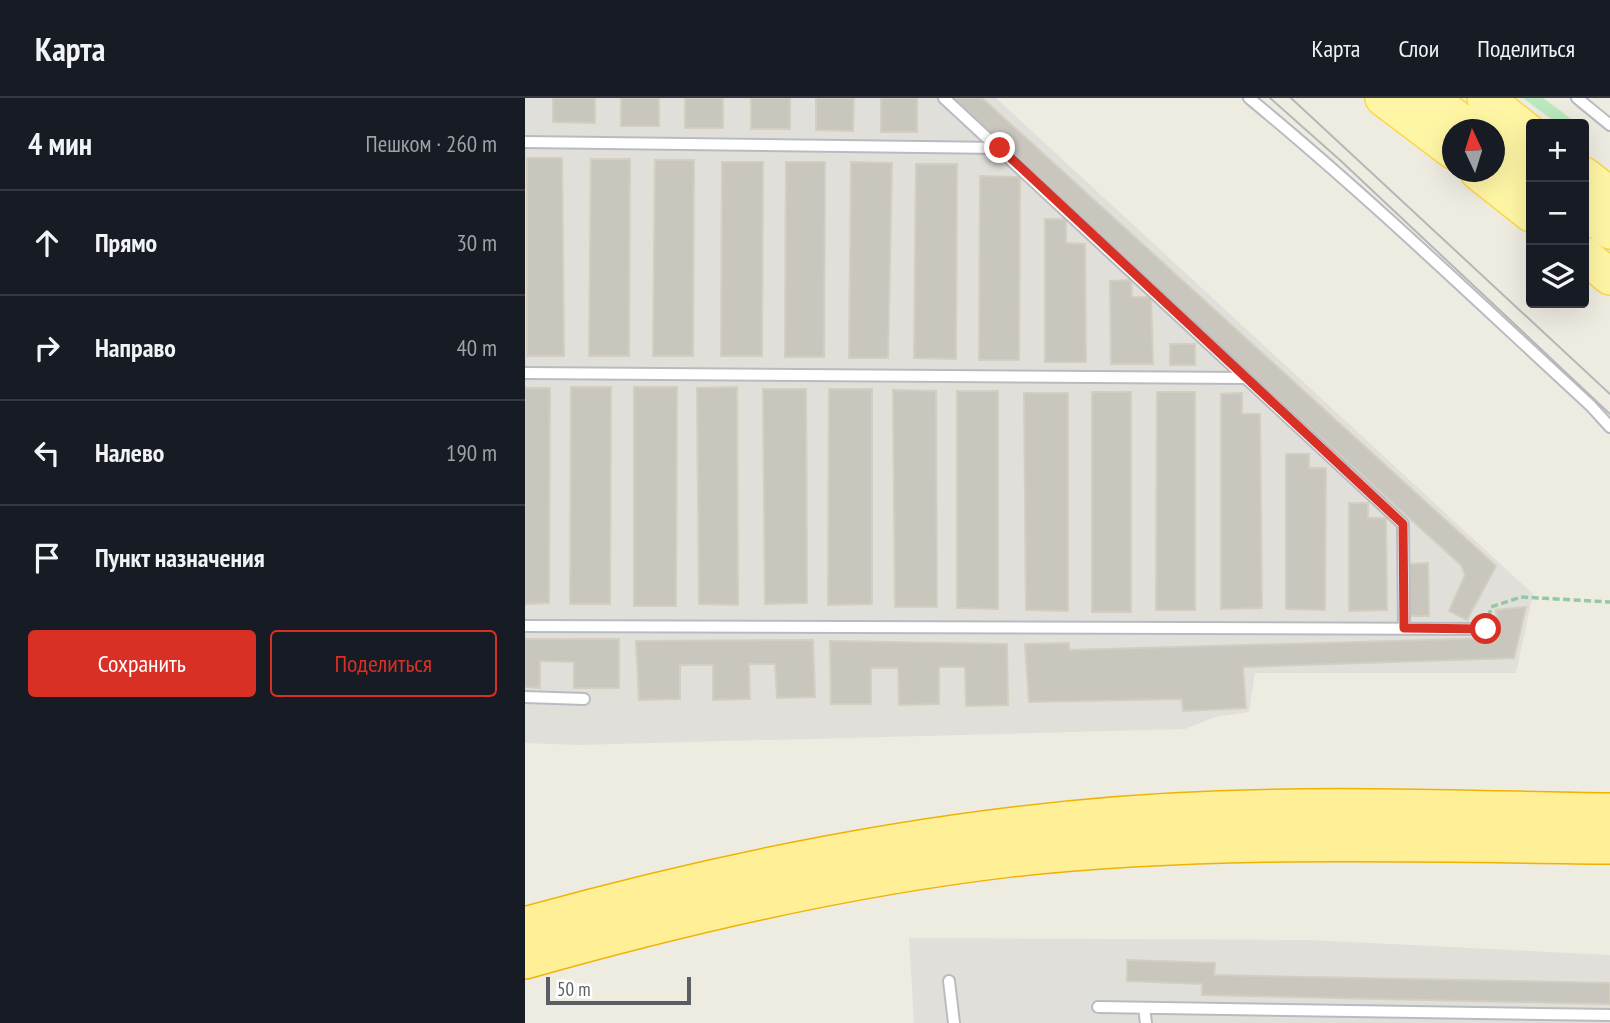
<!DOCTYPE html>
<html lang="ru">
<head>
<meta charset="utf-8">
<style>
	:root { --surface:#171b24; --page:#242831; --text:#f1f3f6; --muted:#9ea1a6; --line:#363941; --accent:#d93025 }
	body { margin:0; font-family:"PT Sans Narrow",sans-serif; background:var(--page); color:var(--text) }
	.controls { position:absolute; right:21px; top:21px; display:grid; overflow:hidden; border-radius:7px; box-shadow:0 7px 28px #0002 }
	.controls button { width:63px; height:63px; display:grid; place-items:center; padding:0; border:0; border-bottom:2px solid var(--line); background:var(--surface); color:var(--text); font:35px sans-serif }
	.compass { position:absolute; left:917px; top:21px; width:63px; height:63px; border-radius:50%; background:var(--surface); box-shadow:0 7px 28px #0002; rotate:356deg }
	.scale { position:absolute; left:21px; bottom:18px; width:145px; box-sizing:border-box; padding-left:7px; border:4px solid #5a5d64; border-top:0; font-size:19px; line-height:24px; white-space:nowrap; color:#5a5d64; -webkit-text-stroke:5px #fff; paint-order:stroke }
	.stop { position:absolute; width:21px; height:21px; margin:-16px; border:5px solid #d93025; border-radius:50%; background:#fff }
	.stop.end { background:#d93025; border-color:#fff; box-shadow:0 2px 7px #0008 }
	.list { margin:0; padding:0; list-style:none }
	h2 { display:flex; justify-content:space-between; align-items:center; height:91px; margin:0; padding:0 28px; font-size:30px }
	h2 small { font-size:23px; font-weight:400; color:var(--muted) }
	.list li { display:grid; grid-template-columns:46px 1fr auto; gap:21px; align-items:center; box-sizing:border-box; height:105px; padding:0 28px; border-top:2px solid var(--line) }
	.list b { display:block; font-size:26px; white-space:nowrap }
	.list em { font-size:23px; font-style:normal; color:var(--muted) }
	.actions { display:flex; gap:14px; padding:21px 28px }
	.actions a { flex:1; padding:16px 0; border:2px solid var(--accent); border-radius:7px; text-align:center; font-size:24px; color:var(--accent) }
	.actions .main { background:var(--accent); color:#fff }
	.icon { flex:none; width:38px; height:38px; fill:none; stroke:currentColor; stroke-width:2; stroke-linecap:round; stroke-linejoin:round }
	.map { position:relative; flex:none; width:1085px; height:925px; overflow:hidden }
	header { display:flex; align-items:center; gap:42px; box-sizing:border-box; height:98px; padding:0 35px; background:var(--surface); border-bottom:2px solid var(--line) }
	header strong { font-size:33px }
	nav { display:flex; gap:38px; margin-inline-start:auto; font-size:24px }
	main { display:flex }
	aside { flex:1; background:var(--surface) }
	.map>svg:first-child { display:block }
	.industrial { fill:#e1dfd9 }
	.green { fill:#bbe8bd }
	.building { fill:#c9c6be; stroke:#d3cebf; stroke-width:2 }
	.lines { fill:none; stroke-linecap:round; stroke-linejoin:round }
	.service-casing { stroke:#b9bbc2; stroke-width:14 }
	.primary-casing { stroke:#fed64a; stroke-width:38 }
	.trunk-casing { stroke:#efb200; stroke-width:40 }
	.path { stroke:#92c8a5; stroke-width:3.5; stroke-dasharray:7 3.5; stroke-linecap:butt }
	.service { stroke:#fff; stroke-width:10 }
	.primary { stroke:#fff6a5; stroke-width:35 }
	.trunk { stroke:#ffef96; stroke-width:37 }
	.tram { stroke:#b5b6b7; stroke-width:2 }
	.route { stroke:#d93025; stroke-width:9 }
</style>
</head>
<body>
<header>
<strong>Карта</strong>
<nav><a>Карта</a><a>Слои</a><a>Поделиться</a></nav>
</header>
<main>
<aside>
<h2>4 мин<small>Пешком · 260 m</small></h2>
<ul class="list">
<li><svg class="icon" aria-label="ahead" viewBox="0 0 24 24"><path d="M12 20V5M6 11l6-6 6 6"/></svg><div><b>Прямо</b></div><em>30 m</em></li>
<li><svg class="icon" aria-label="right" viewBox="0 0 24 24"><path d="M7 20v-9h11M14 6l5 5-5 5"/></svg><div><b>Направо</b></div><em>40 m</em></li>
<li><svg class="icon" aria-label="left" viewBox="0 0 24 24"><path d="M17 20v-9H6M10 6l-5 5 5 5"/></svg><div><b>Налево</b></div><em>190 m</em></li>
<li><svg class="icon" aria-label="arrive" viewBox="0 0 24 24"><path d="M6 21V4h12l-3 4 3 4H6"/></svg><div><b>Пункт назначения</b></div></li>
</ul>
<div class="actions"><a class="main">Сохранить</a><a>Поделиться</a></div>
</aside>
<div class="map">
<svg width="1085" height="925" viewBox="0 0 1085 925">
	<rect width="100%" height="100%" fill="#eeece1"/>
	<path class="industrial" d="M0 0H471L1008 496 991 575H730L724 614 690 619 660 631 53 647 0 645Z
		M384 840 785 842 1085 857V925H389Z"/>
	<path class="green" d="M998 0H1018L1045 20 1047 26H1033Z"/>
	<path class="building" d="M28 0H70V25L28 24Z
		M96 0H134V28H96Z
		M160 0H198V30H160Z
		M226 0H265V31H226Z
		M291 0H329L328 33 291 32Z
		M356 0H392V34H356Z
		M422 0H457L971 468 942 522 924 513 940 477 936 467Z
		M2 60H37L39 258H2Z
		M66 61H105L104 258H64Z
		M130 62H169L168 258H128Z
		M197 64H238L237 258H196Z
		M261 64H300L299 259H260Z
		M326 64 367 65 363 260H324Z
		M391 66H432L431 261 389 260Z
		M455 78 495 79 494 262H454Z
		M520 121H541V145L560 146 561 264H520Z
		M606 182 607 199H626L628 266H586L585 183Z
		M645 246H670V267H645Z
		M46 289H86L85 506H45Z
		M109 289H152L151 508H109Z
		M212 289 213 507 174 506 172 290Z
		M0 290H25L24 505 0 506Z
		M238 291H281L282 505 240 506Z
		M304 291H347V506L303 507Z
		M368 292 411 293 412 509H370Z
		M432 293H473V511L432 510Z
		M567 294H606V514H567Z
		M632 294H670V512H631Z
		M499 295H543V513L501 512Z
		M717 295V316H735L737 510 696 511V296Z
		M761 356H784V370H801L800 512 761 511Z
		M824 405H843V420H861L862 512 824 513Z
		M903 465 904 518H885L883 466Z
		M1001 509 989 560 718 569 721 610 658 613 657 601 504 604 500 546 544 545V552L973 540 971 512Z
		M0 541H94V590H49V564L15 563V590L0 589Z
		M288 542 290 599 252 600 250 566H224L225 601 188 602V567H155V601L114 602 111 543Z
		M305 543 482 546 483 607 441 608 440 569H414V606L374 607 373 570H346V606H306Z
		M602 862 690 865 689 877 1085 885V906L677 897V886L602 883Z"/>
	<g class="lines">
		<g class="service-casing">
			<path id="service" d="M419 0 878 426 879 530
				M724 0C842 97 953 204 1066 308L1085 329
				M1052 0 1085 27
				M0 44 475 50
				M0 275 721 280
				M0 528 961 531
				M0 599 59 601
				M424 883 429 925
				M573 909 1085 917
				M619 910 621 925"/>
		</g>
		<g class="primary-casing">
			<path id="primary" d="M858 0 928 53
				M903 0 948 32
				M960 0 1006 36
				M970 47 1006 73
				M953 74 1006 116
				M1059 77 1085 97
				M1059 112 1085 133
				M1059 157 1085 179"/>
		</g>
		<g class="trunk-casing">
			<path id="trunk" d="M0 828C226 765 459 720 694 712 824 707 955 712 1085 714
				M0 862C159 817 321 779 485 760 684 738 885 745 1085 747"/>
		</g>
		<path class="path" d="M964 519 966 509 996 499 1085 504"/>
		<use href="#service" class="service"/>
		<use href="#primary" class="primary"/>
		<use href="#trunk" class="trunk"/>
		<path class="tram" d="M745 0 816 63 1085 316
			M766 0 1085 296"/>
	</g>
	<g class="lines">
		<path class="route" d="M475 50 878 426 879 530 961 531"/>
	</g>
</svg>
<div class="controls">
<button>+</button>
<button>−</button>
<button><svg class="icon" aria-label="layers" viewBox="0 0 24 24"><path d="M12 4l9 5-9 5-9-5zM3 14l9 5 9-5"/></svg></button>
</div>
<svg class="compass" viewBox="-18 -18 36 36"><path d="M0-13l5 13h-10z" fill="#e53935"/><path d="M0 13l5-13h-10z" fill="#9ea1a6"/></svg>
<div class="scale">50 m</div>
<div class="stop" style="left:961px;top:531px"></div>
<div class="stop end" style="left:475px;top:50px"></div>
</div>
</main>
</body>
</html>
